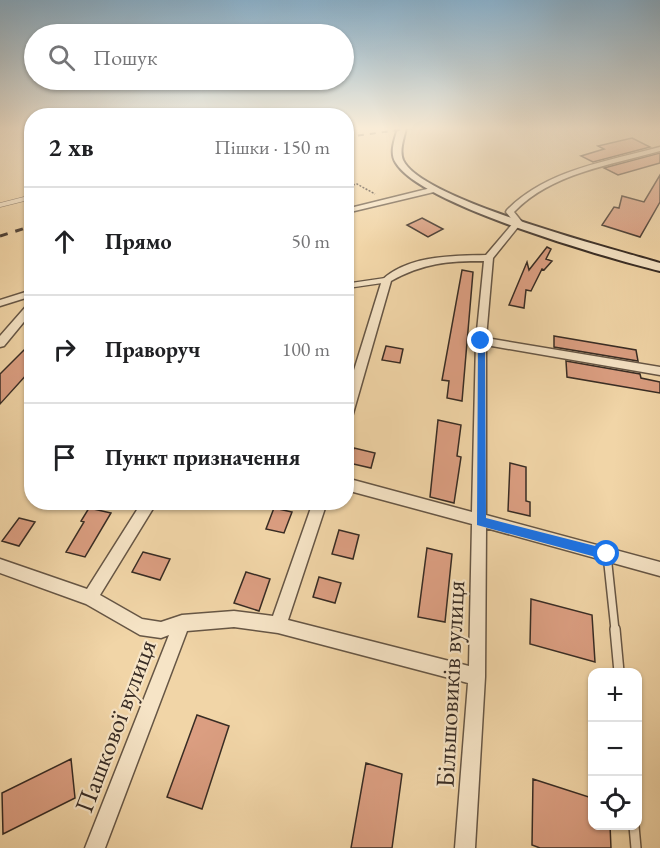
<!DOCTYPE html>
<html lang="uk">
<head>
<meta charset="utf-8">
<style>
	:root { --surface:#fff; --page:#f6f6f6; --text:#202124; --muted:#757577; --line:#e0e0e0 }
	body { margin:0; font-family:"EB Garamond",serif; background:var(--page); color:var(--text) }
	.controls { position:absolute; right:18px; bottom:18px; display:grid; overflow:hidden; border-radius:12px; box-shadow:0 2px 4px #0004 }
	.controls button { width:54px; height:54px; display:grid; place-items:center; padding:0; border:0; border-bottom:2px solid var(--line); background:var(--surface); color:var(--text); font:30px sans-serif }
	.stop { position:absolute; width:18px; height:18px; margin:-14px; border:4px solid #1a73e8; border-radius:50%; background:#fff }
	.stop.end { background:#1a73e8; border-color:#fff; box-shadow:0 2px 6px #0008 }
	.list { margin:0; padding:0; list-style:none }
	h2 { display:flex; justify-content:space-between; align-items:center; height:78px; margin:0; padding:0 24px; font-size:26px }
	h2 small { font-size:20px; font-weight:400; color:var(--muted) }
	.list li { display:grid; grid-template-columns:39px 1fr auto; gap:18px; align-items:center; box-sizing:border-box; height:108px; padding:0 24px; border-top:2px solid var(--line) }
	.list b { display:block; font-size:22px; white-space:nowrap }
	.list em { font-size:20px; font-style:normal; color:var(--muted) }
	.icon { flex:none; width:33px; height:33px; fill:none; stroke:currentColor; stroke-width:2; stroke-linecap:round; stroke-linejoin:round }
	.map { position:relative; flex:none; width:660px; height:848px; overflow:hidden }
	.search { position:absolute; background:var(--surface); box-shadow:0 2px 4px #0004; left:24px; top:24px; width:330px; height:66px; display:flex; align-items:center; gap:15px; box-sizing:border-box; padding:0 21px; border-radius:33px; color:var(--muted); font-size:22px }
	.panel { position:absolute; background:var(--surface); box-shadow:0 2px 4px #0004; left:24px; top:108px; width:330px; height:402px; border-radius:24px }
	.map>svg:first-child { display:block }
	.building { fill:#db9e81; stroke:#382c24; stroke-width:1.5 }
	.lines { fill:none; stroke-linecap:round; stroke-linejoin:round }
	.service-far3-casing { stroke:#665645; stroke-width:5 }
	.service-far2-casing { stroke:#665645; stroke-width:7 }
	.service-far1-casing { stroke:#665645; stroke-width:10 }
	.service-casing { stroke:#665645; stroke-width:12 }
	.minor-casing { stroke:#665645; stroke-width:3 }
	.secondary-casing { stroke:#382c24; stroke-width:4 }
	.path { stroke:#382c24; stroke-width:1.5; stroke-dasharray:2 1.5; stroke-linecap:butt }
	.service-far3 { stroke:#f6e4c6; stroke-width:4 }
	.service-far2 { stroke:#f6e4c6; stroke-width:4.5 }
	.service-far1 { stroke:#f6e4c6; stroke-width:7 }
	.service { stroke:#f6e4c6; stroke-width:9 }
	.minor { fill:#f6e4c6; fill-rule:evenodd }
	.secondary { fill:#f6e4c6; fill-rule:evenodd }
	.rail-far1 { stroke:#382c24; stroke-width:2; stroke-dasharray:6 6; stroke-linecap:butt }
	.rail { stroke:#382c24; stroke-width:3; stroke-dasharray:8 8; stroke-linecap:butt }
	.route { fill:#1a73e8 }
	.labels { text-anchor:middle; stroke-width:4.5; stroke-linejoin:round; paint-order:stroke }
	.near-street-label { font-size:26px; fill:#382c24; stroke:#f6e4c6 }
</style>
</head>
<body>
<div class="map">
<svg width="660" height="848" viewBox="0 0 660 848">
	<rect width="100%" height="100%" fill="#f1d5a7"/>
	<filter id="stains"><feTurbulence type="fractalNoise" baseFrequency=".00333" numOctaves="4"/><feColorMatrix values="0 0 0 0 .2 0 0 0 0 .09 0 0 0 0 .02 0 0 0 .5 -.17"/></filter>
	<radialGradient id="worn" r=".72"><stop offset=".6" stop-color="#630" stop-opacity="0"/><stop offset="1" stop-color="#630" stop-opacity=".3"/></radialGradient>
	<path class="building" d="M632 138 650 147 593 162 581 156 604 149 598 146Z
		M660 153V163L618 175 604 168Z
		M660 175V202L640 237 602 225 614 207 619 208 622 196 644 202Z
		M422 218 443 229 428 237 407 225Z
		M547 247 551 249 546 259 552 261 544 270 542 269 531 291 526 290 524 308 509 305 527 262 529 270Z
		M462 270 473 272 462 401 447 398 449 381 442 380Z
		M554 336 636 350 638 361 554 347Z
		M32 342V374L28 373 0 404V374Z
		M386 346 403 349 400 363 382 360Z
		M566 361 640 374 641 378 660 382V393L567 377Z
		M438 420 461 425 457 456 461 457 454 503 430 497Z
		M354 448 375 453 371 468 349 463Z
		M510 463 526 467V501L530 502V516L508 511Z
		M89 508 111 513 85 557 66 552 84 522 81 521Z
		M274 508 292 512 284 533 266 529Z
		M19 518 35 522 19 546 2 541Z
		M339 530 359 535 353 559 332 554Z
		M427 548 452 554 445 622 418 617Z
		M143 552 170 559 160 580 132 572Z
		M246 572 270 579 259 611 234 603Z
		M319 577 341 583 335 603 313 597Z
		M531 599 592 615 595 662 530 644Z
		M197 715 229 726 202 809 167 797Z
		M71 759 75 798 3 834 2 793Z
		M366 763 402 774 392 848H351Z
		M533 779 592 798V825H610L611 848H540L532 845Z"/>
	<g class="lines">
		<g class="service-far3-casing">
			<path id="service-far3" d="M0 205 32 197"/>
		</g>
		<g class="service-far2-casing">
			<path id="service-far2" d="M346 286 387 280"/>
		</g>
		<g class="service-far1-casing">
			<path id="service-far1" d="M607 555 615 630"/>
		</g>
		<g class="service-casing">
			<path id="service" d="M615 629 619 672
				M634 826 636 848"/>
		</g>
		<g class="minor-casing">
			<path id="minor" d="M660 147V151C611 165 551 173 514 212L522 222 493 258 486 338 660 367V375L486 345V515L660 562V576L486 528 485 677 475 848H455L468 683 278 633 234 627 187 631 105 848H85L169 635 161 638 140 635 86 604 0 573V559L87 589 142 502H157L100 595 142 619 161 622 182 615 234 611 273 616 313 502H327L288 620 469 666 472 524 346 490V478L472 512 476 341 484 261C448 261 423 263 391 281L352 417 346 421V396L382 280C409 255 452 256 486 255L514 222 506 212 507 210C546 170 608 161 660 147Z
				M431 188 435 190 434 192 346 213V209Z
				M32 290V296L0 306V300Z
				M32 302V312L4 346 0 347V336L29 303Z"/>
		</g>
		<g class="secondary-casing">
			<path id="secondary" d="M398 128H406C404 138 399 150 403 160 421 200 614 249 660 263V271C608 258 421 205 396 163 389 153 395 139 398 128Z"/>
		</g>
		<path class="path" d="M346 186 357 184 375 194"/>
		<use href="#service-far3" class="service-far3"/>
		<use href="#service-far2" class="service-far2"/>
		<use href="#service-far1" class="service-far1"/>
		<use href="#service" class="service"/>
		<use href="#minor" class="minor"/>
		<use href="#secondary" class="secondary"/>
		<path class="rail-far1" d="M346 137 415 128"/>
		<path class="rail" d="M0 236 32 226"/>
	</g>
	<linearGradient id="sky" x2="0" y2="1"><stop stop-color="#8bb5d2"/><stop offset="0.52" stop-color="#f9ecd7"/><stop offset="1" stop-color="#f9ecd7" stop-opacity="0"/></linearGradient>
	<rect width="660" height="247" fill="url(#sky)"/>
	<path class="route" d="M478 339 485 341 486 518 607 549 613 554 611 558 607 560 477 525Z"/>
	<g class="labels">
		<g class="near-street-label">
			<text transform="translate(450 684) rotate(-87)" y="9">Більшовиків вулиця</text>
			<text transform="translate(115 726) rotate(-69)" y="9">Пашкової вулиця</text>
		</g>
	</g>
	<rect width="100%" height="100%" filter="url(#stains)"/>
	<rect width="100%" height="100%" fill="url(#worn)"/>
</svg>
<div class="controls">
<button>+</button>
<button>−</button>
<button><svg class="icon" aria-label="locate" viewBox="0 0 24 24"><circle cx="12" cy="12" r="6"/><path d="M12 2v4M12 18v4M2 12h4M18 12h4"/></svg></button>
</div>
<div class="stop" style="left:607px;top:554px"></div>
<div class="stop end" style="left:481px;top:341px"></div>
<div class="search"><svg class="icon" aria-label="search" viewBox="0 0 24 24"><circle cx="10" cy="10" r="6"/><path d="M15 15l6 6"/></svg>Пошук</div>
<section class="panel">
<h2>2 хв<small>Пішки · 150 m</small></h2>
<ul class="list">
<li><svg class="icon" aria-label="ahead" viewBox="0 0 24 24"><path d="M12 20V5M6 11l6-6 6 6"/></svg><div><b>Прямо</b></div><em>50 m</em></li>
<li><svg class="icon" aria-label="right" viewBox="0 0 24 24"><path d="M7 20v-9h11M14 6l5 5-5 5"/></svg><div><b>Праворуч</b></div><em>100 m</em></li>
<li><svg class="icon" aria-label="arrive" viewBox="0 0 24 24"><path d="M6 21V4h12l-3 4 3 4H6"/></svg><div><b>Пункт призначення</b></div></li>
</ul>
</section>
</div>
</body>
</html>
